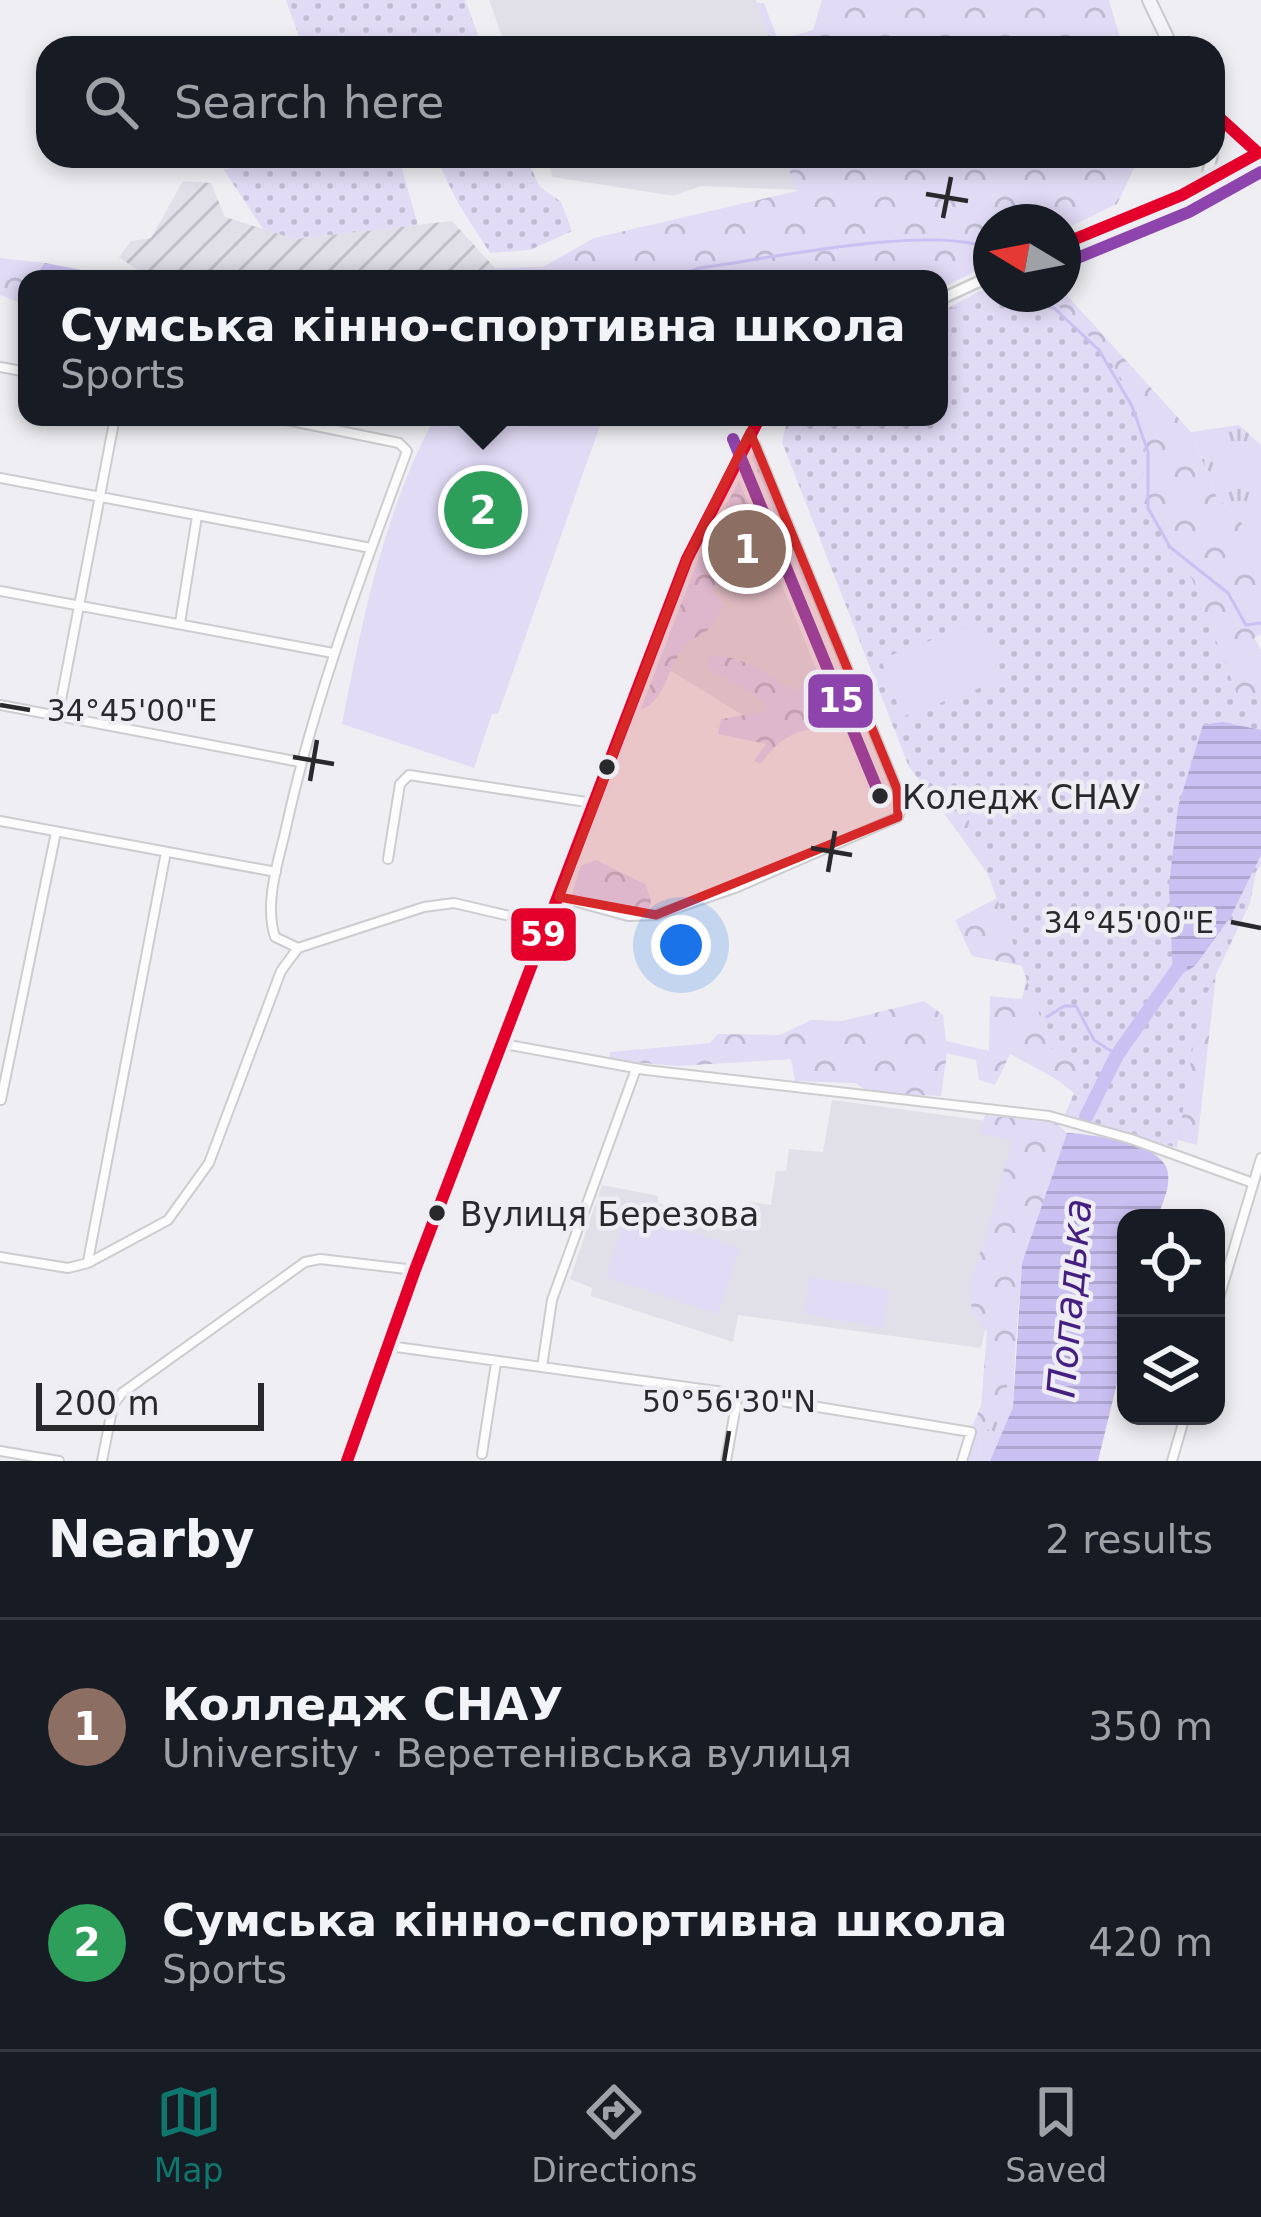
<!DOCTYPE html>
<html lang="en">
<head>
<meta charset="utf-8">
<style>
	:root { --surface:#171b24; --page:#242831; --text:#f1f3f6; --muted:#9ea1a6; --line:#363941; --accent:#0f766e }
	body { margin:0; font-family:"DejaVu Sans",sans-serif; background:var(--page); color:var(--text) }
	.controls { position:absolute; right:36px; bottom:36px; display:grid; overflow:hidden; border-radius:24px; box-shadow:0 6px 18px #0003 }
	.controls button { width:108px; height:108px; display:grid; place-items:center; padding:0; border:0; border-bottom:3px solid var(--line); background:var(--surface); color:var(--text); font:60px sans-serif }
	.compass { position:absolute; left:973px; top:204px; width:108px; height:108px; border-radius:50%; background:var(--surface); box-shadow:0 6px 18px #0003; rotate:280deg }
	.scale { position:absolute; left:36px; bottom:30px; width:228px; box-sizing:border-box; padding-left:12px; border:6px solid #29282b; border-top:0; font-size:33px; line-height:42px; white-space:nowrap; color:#29282b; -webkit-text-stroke:9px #eeedf3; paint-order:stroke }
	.you { position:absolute; left:681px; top:945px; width:42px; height:42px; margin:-30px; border:9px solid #fff; border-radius:50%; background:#1a73e8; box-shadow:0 0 0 18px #1a73e833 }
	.badge { display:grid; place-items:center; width:78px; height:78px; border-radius:50%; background:var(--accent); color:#fff; font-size:39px; font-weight:700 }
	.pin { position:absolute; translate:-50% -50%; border:6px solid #fff; box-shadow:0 3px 12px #0006 }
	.popup { position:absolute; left:18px; top:270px; width:930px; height:156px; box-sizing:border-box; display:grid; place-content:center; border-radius:24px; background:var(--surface); filter:drop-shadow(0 3px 9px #0005); font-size:39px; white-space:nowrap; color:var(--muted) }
	.popup b { font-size:45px; color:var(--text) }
	.popup::after { content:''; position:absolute; left:50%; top:100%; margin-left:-24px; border:24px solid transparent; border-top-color:var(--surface) }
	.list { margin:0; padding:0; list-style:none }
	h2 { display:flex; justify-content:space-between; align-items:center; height:156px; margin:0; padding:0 48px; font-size:51px }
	h2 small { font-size:39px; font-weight:400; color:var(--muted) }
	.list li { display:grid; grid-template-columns:78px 1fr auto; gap:36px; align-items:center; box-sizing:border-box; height:216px; padding:0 48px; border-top:3px solid var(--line) }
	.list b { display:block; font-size:45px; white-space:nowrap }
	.list p { margin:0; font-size:39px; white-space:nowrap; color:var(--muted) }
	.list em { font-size:39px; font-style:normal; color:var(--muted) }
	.icon { flex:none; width:66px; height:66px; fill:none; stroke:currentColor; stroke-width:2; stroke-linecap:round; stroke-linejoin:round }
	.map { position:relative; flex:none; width:1261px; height:1461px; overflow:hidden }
	.search { position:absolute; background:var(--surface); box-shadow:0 6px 18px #0003; left:36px; right:36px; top:36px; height:132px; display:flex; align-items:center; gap:30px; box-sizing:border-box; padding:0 42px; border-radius:36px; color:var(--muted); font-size:45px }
	.sheet { height:588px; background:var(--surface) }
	nav { display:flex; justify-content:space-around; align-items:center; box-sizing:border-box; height:168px; border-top:3px solid var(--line); background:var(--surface); font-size:33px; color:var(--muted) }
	nav a { display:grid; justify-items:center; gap:6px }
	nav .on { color:var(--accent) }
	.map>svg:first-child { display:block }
	.built { fill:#e1dfe8 }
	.industrial { fill:url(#industrial-furrows) }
	.grass { fill:url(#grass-tufts) }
	.forest { fill:url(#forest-crowns) }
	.park { fill:url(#park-dots) }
	.pitch { fill:#e1dbf6 }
	.water { fill:url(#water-rules) }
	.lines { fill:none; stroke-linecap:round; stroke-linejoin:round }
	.stream { stroke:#cbc0f2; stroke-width:3 }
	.river { stroke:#cbc0f2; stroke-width:14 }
	.minor-casing { stroke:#cdcccf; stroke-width:12 }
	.tertiary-casing { stroke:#cdcccf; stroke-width:14 }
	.primary-casing { stroke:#cac9cc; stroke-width:16 }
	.minor { stroke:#fdfcfd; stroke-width:8 }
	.tertiary { stroke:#fdfcfd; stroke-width:9 }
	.primary { stroke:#f4f3f8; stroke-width:12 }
	.bus-1-casing { stroke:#eeedf3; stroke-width:21 }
	.bus-2-casing { stroke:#eeedf3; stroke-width:21 }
	.bus-1 { stroke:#e4002b; stroke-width:12 }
	.bus-2 { stroke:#8e44ad; stroke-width:12 }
	.marked { fill:#d62828; fill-opacity:0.2; stroke:#d62828; stroke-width:9; stroke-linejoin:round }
	.ticks { fill:none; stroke:#29282b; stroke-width:4.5 }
	.bus-dot { fill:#29282b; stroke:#eeedf3; stroke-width:4.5 }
	.labels { text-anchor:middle; stroke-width:9; stroke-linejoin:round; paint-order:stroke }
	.bus-label { font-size:33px; fill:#29282b; stroke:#eeedf3; text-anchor:start }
	.water-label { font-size:39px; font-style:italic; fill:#441f81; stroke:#eeedf3 }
	.ticks-label { font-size:30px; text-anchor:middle; fill:#29282b; stroke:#eeedf3; stroke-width:9; stroke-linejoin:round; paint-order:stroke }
	.line-badge { stroke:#eeedf3; stroke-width:4.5 }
	.badge-label { font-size:33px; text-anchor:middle; font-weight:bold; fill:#fff }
</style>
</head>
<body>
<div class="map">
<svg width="1261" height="1461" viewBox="0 0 1261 1461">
	<defs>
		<pattern id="industrial-furrows" width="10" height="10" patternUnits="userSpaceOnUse" patternTransform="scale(3)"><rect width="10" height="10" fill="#e1dfe8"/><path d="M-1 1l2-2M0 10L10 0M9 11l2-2" fill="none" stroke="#c1bfc7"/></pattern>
		<pattern id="grass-tufts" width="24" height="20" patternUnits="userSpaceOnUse" patternTransform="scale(3)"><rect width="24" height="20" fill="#e1dbf6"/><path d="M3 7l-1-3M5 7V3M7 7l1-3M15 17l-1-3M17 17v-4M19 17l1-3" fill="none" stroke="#c1bcd3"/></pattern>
		<pattern id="forest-crowns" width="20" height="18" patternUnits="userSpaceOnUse" patternTransform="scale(3)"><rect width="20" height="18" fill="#e1dbf6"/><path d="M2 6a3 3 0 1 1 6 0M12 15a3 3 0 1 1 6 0" fill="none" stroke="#c1bcd3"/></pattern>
		<pattern id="park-dots" width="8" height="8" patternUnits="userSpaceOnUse" patternTransform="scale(3)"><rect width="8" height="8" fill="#e1dbf6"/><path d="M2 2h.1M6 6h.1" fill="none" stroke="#c1bcd3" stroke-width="1.8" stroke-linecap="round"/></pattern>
		<pattern id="water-rules" width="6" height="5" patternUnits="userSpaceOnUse" patternTransform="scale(3)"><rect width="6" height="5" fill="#cbc0f2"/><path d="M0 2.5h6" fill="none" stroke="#aea5d0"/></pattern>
	</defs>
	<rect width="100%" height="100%" fill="#efeef2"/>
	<path class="built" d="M489 0H756L772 48H506Z
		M545 156H1093L798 190 701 186 674 196 553 177Z
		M751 437 850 708 775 735 655 661Z
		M832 1100 1031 1127 981 1348 738 1315 733 1342 591 1296 592 1288 570 1279 602 1185 658 1196V1203L736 1228 749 1202 771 1205 776 1171H786L789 1149 823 1152Z"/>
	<path class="industrial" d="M183 181 211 183 225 217 295 239 452 221 495 268 497 279H151L119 257 131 241 151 238Z"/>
	<path class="grass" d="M1239 425 1261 445V543L1216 496 1191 432Z
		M1015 1353 1013 1407 990 1461H978L981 1436 991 1426 1006 1393 1008 1361Z"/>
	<path class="forest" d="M822 0H1109L1123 48H772L757 3H764L778 40 813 30Z
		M784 156H1140L1117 204 1063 230V222H991V264L939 289V279H497L495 268 543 267 594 238 797 191Z
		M0 258 45 263 36 274 37 279H27V305L0 295Z
		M991 285V294L1063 291 1191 432 1216 496 1261 543V634L1254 638 1261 650V730L1174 979 1216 975 1197 1145 1111 1122 1056 1079 1010 1054 995 1085 979 1080 976 1060 947 1053 941 1096 869 1093 856 1083 795 1081 791 1059 678 1066 610 1060V1052L710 1043 718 1034 780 1035 811 1020 842 1021 924 1001 943 1015 946 1041 989 1051 990 996 1022 999 1029 967 972 956 955 920 1003 895 910 766 1091 491 939 348V313Z
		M751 437 758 469 772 489 812 592 805 594 798 588 773 542 750 539 765 574 767 592C740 603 731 582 710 588L723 606C718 613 714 625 708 630 700 636 691 639 684 647 668 667 665 701 641 710L636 705 699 539Z
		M825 652C845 668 861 715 867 742L860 747 848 731C809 724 784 730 761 764L754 761 766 744 718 734 721 719 768 711 759 697 709 669 708 656C737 652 772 676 796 693Z
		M596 860 645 884 651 900 649 911 629 913 572 895 580 866Z
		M985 1115 1056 1123 1067 1133 1022 1263 1015 1353 1008 1361 1007 1393 991 1426 981 1436 978 1461H957L981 1406 987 1332 972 1311 969 1283 985 1239 1012 1140 980 1134Z"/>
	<path class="park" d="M286 0H465L483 48H303Z
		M266 156H420L401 166 418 225 295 239 263 229 224 170Z
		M435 156H526L539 186 561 202 572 231 530 250 490 253 458 203Z
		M991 293 1045 294C1093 336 1140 384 1145 452 1146 467 1141 484 1138 499L1192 579 1237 694 1261 701V865L1256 872 1250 903 1199 1010 1177 1148 1065 1114 1086 1065 1067 1061 1052 1049 967 817 937 802 909 767 782 442 788 417H939V314Z"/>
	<path class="pitch" d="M435 417H603L498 714H492L474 768 342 724C363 617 383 514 435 417Z
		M983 621 1004 679 902 717 881 659Z
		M627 1211 740 1248 718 1314 606 1277Z
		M810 1277 890 1290 883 1328 804 1314Z"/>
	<path class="water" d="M45 263 87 271 96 279H37L36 274Z
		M1222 722 1261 730V855L1231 916 1195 966 1173 979 1169 886 1178 807 1203 725Z
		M1067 1133C1091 1134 1159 1143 1167 1169 1172 1186 1162 1203 1157 1218H1126V1329L1119 1344 1118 1379 1098 1461H990L1013 1407 1022 1263Z"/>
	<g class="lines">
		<path class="stream" d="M672 279 699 268C761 260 941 222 991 250
			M1039 294 1099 350 1132 406 1148 452V508L1170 547 1228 593 1246 625 1261 623
			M1047 1017 1064 1006H1076L1094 1040 1117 1055"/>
		<path class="river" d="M1086 1117 1117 1055 1181 964"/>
		<g class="minor-casing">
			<path id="minor" d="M0 367 27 372
				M272 417 399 443 407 451C361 576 314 699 286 828 278 863 264 903 275 937L298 948
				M0 478 371 548
				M0 591 333 653
				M180 623 197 516
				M0 705 300 762
				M58 716 115 417
				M0 821 276 872
				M388 859 400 784 409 775 593 803
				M559 897 628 916 656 915 735 888 898 817 903 805 897 789 750 432
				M504 1044 646 1070 1049 1116 1131 1139 1253 1183
				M1 1100 56 832
				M0 1257 68 1268 88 1263 168 1220 209 1163 281 971 298 948 424 907 454 903 548 925
				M88 1261 166 852
				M1216 1308 1261 1158
				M389 1346 738 1394 971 1432 962 1461
				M542 1367 552 1300 636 1069
				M0 1451 59 1461
				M482 1454 496 1363
				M102 1461 113 1405 122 1393 305 1262 320 1259 415 1270
				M726 1461 738 1394
				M1172 1461 1185 1416"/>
		</g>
		<g class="tertiary-casing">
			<path id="tertiary" d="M1205 184 1212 156
				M1063 244 1182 195 1258 153
				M939 300 991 276
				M347 1461 415 1270 687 559 760 417"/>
		</g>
		<g class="primary-casing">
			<path id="primary" d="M1149 0 1172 48
				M1213 112 1261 155"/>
		</g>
		<use href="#minor" class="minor"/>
		<use href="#tertiary" class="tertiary"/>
		<use href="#primary" class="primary"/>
		<g class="bus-1-casing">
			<path id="bus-1" d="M1063 244 1182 195 1258 153 1213 112
				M347 1461 415 1270 687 559 760 417"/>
		</g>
		<g class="bus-2-casing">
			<path id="bus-2" d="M1070 261 1189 212 1261 172
				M733 439 880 796"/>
		</g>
		<use href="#bus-1" class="bus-1"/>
		<use href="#bus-2" class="bus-2"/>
	</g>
	<path class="marked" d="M750 432 897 789 898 817 656 915 559 897 687 559Z"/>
	<path class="ticks" d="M926 194 968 201M943 218 951 177M0 705 30 710M293 757 334 764M310 781 317 740M811 848 852 855M828 872 835 831M1231 922 1261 928M724 1461 729 1431"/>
	<g class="bus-dot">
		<circle cx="607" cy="767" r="10"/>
		<circle cx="880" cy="796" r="10"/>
		<circle cx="437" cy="1213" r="10"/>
	</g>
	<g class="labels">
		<g class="bus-label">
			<text x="902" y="809">Коледж СНАУ</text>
			<text x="460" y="1226">Вулиця Березова</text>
		</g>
		<g class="water-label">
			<text transform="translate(1069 1298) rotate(-85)" y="14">Попадька</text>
		</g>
	</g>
	<g class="ticks-label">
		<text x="132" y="721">34°45'00"E</text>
		<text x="1129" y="933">34°45'00"E</text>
		<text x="729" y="1412">50°56'30"N</text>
	</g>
	<g class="line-badge">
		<rect x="806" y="672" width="69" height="58" rx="12" fill="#8e44ad"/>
		<rect x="509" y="906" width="69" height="57" rx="12" fill="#e4002b"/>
	</g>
	<g class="badge-label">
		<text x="841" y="712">15</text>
		<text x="543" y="946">59</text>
	</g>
</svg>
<div class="controls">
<button><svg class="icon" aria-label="locate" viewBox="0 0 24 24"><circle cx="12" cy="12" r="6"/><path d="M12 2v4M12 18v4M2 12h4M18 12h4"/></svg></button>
<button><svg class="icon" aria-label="layers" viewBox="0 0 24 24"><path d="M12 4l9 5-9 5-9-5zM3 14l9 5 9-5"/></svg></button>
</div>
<svg class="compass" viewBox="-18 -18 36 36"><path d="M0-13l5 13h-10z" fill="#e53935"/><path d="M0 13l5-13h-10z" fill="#9ea1a6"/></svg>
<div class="scale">200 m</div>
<div class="you"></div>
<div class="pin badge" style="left:747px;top:549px;background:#8d6e63">1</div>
<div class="pin badge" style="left:483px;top:510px;background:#2e9e5b">2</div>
<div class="popup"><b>Сумська кінно-спортивна школа</b>Sports</div>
<div class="search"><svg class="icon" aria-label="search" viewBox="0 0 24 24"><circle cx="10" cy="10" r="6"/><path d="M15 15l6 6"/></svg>Search here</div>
</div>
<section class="sheet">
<h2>Nearby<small>2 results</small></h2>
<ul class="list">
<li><span class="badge" style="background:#8d6e63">1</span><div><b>Колледж СНАУ</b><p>University · Веретенівська вулиця</p></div><em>350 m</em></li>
<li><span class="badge" style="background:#2e9e5b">2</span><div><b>Сумська кінно-спортивна школа</b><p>Sports</p></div><em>420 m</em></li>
</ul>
</section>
<nav>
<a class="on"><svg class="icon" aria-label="map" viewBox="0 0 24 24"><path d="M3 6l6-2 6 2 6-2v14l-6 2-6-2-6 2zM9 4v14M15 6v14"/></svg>Map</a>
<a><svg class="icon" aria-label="directions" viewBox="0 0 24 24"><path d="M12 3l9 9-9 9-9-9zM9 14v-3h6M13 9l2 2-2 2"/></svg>Directions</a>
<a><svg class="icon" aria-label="saved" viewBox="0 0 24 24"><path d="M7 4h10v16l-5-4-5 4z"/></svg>Saved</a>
</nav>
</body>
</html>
